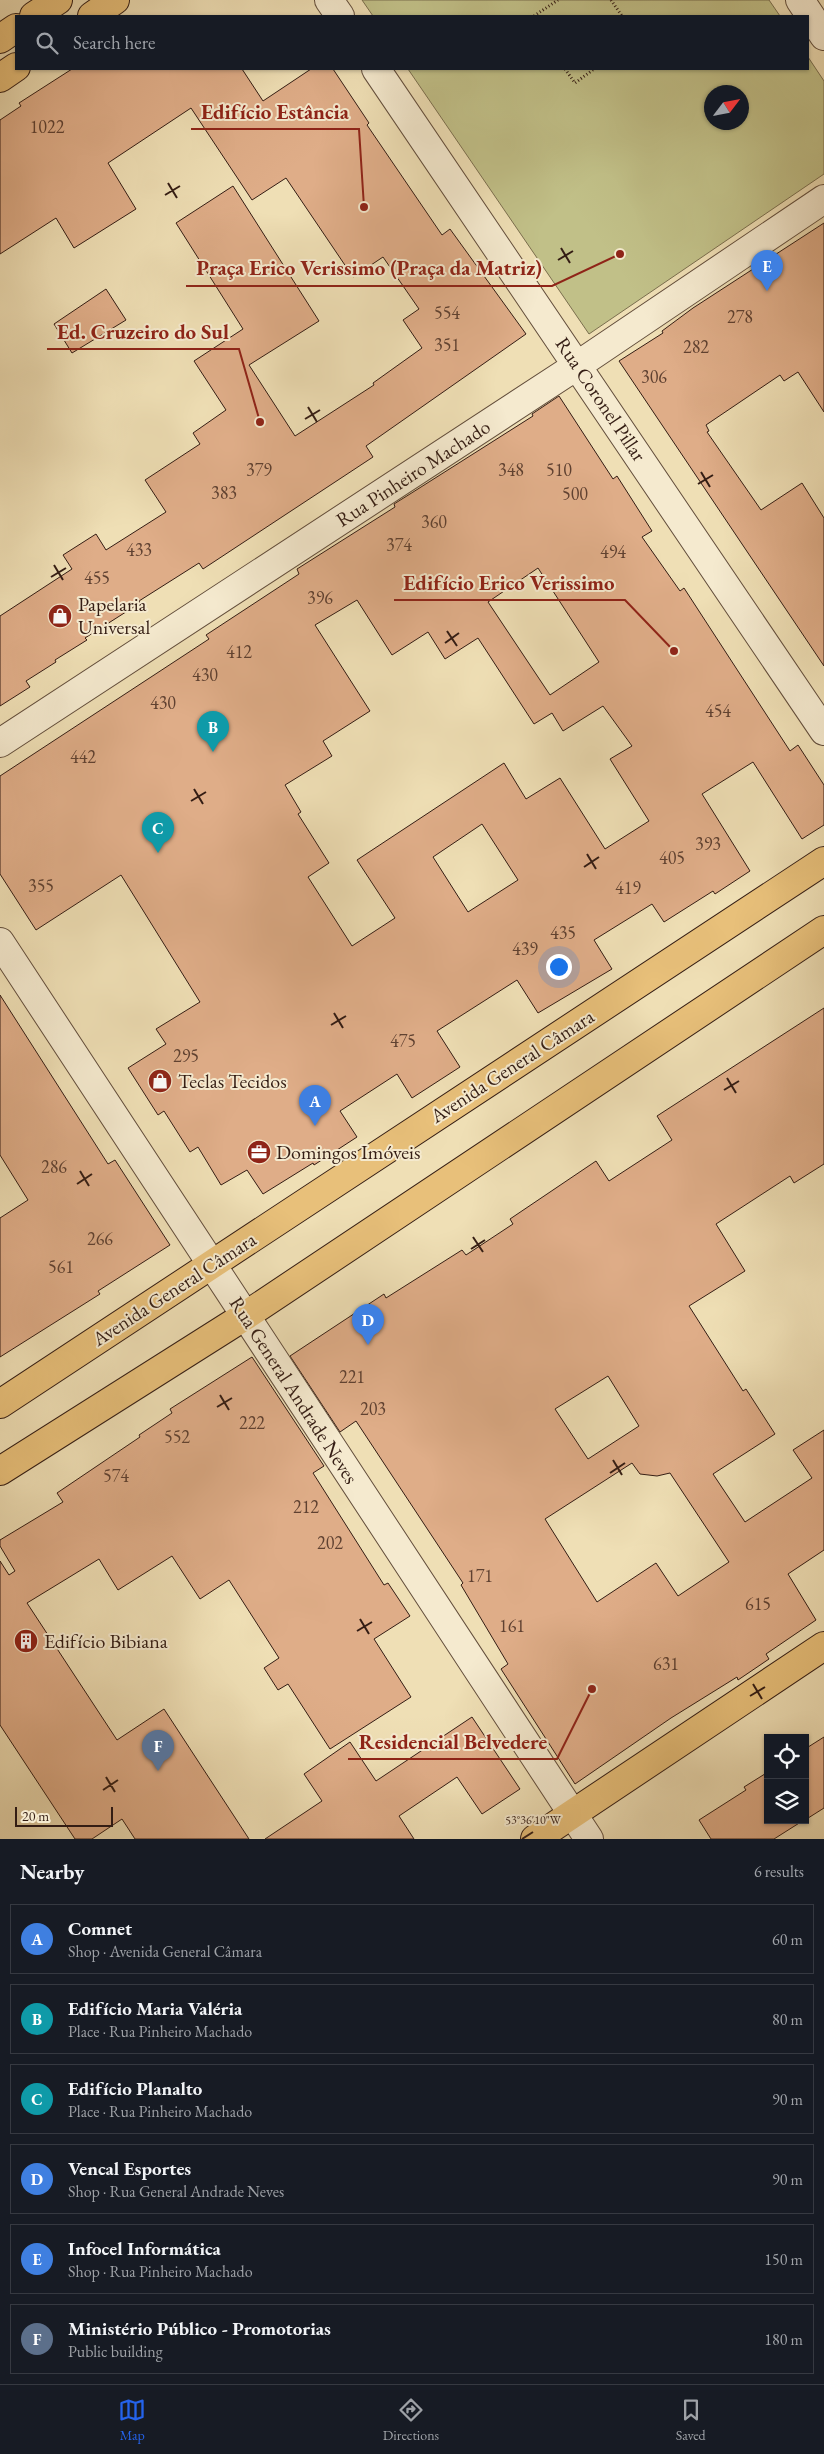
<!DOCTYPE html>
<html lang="en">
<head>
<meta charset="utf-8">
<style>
	:root { --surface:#171b24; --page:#20242c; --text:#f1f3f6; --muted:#9ea1a6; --line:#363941; --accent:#2563eb }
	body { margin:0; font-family:"EB Garamond",serif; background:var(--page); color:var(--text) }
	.controls { position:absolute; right:15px; bottom:15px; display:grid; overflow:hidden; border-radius:0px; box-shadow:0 1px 4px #0004 }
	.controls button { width:45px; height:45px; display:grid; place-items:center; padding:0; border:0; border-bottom:1px solid var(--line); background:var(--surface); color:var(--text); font:25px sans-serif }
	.compass { position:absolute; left:704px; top:85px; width:45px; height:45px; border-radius:50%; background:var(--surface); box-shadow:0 1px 4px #0004; rotate:58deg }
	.scale { position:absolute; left:15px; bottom:12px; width:98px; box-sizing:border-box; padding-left:5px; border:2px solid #341d14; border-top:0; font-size:14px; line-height:18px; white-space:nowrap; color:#341d14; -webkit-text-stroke:4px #f5eacf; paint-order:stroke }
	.you { position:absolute; left:558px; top:966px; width:18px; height:18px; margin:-12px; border:4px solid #fff; border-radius:50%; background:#1a73e8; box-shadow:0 0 0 8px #1a73e833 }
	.badge { display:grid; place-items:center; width:32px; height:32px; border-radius:50%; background:var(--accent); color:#fff; font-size:16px; font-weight:700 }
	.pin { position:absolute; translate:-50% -41px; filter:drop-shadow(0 1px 2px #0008) }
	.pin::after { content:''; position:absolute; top:26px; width:18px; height:15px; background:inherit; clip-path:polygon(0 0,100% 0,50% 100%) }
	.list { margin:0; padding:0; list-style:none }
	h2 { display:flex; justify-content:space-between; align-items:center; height:65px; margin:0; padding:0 20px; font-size:21px }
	h2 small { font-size:16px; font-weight:400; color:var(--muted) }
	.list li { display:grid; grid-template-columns:32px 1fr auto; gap:15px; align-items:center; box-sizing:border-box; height:70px; margin:0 10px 10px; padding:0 10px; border:1px solid var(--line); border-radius:0px }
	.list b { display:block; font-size:19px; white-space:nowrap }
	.list p { margin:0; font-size:16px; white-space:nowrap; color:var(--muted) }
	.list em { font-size:16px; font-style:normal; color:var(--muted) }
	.icon { flex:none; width:28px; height:28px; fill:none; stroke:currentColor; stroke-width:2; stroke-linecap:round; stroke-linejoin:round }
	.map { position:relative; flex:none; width:824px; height:1839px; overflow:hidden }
	.search { position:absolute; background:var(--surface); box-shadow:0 1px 4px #0004; left:15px; right:15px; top:15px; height:55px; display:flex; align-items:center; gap:12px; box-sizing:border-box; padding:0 18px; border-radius:0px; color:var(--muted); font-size:19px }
	.sheet { height:545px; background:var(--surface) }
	nav { display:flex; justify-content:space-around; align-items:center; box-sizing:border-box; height:70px; border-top:1px solid var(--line); background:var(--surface); font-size:14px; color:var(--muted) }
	nav a { display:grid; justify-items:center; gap:2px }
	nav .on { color:var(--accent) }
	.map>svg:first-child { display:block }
	.green { fill:#c1c088; stroke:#7a6e4e; fill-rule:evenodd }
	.building { fill:#dfad88; stroke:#341d14; fill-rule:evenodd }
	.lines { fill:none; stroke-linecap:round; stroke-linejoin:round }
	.minor-casing { stroke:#634e3c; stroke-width:30 }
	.major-casing { stroke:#341d14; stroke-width:30 }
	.path { stroke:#341d14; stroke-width:3; stroke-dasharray:1 2.5; stroke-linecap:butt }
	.minor { stroke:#f5eacf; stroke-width:28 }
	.major { stroke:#e8c07a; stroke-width:28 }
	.ticks { fill:none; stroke:#341d14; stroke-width:2 }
	.labels { text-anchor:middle; stroke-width:4; stroke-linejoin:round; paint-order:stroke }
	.number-label { font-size:18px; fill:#5f4131 }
	.street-label { font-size:20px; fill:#341d14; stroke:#f5eacf }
	.poi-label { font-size:20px; fill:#341d14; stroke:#f5eacf; text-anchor:start }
	.ticks-label { font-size:12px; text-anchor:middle; fill:#341d14; stroke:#f5eacf; stroke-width:4; stroke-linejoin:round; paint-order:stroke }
	.leader { fill:none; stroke:#8f2418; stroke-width:2 }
	.callout-dot { fill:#8f2418; stroke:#f5eacf; stroke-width:2 }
	.callout-label { font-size:21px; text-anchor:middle; font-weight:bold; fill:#8f2418; stroke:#f5eacf; stroke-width:4; stroke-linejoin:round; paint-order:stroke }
</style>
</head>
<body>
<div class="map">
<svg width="824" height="1839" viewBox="0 0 824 1839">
	<rect width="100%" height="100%" fill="#efdfb5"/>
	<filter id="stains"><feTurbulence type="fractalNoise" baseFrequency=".004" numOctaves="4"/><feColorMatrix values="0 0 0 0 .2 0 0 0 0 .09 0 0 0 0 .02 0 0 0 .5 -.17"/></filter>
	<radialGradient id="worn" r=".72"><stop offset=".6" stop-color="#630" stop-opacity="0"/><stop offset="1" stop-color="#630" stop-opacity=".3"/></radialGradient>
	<path class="green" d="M362 0H769L780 16H373Z
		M808 57 824 81V174L589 334 408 69H808ZM712 92H742V122H712Z"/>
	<path class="building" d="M72 69H242L263 101 311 69H333L369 123 367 125 442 235 450 229 526 334 366 446 373 457 203 569 199 563 139 601 140 603 85 638 87 640 55 660 56 662 26 681 30 687 0 706V616L72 569 63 555 96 534 106 550 166 512 145 480 200 444 193 433 226 410 194 361 243 329 176 223 233 186 319 321 249 365 295 436 374 385 373 383 422 348 403 320 419 309 383 257 353 277 286 178 252 200 191 108 108 163 136 209 74 248 56 218 0 254V120L21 106 19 103Z
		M824 223V412L798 372 784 381 780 375 706 425 709 431 707 432 761 510 802 483 824 518V666L619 361 663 333 662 331 693 308Z
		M106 289 126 320 72 353 54 324Z
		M559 396 613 479 617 476 652 531 642 537 680 591 684 588 790 751 798 745 824 785V825L802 839 753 762 702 794 750 871 715 894 713 891 664 922 652 904 594 940 612 969 538 1013 517 980 437 1031 460 1067 412 1098 397 1074 340 1111 357 1137 314 1165 313 1163 263 1194 247 1170 221 1185 198 1147 190 1152 164 1111 158 1115 128 1068 166 1044 156 1029 200 1002 121 875 36 930 0 874V776L209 639 206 635 299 574 297 569 395 507 394 504 410 494 533 416 532 414ZM538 568 599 662 550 695 488 602ZM357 600 392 655 428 632 445 659 478 638 534 724 552 713 563 731 603 706 632 746 610 759 649 821 605 849 560 778 526 799 504 763 357 860 395 918 352 946 308 877 329 863 298 814 301 812 285 785 332 756 323 741 370 711 315 625ZM482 824 518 880 468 912 433 857Z
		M0 995 108 1164 115 1160 170 1245 98 1291 100 1294 0 1357V1218L28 1200 0 1155Z
		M824 1008V1164L794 1183 790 1176 716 1224 745 1271 689 1306 743 1391 746 1389 775 1434 713 1474 745 1522 812 1478 793 1450 824 1430V1550L788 1574 816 1620 766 1654 769 1659 738 1680 737 1677 671 1718 575 1784 501 1669 508 1664 461 1585 463 1583 356 1421 340 1432 290 1356 384 1294 386 1298 462 1250 466 1255 513 1224 510 1219 596 1161 609 1181 672 1140 657 1116ZM608 1376 639 1426 588 1459 555 1409ZM632 1463 640 1474 657 1476 670 1473 729 1562 678 1596 656 1563 597 1602 545 1519Z
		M252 1357 324 1466 313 1473 384 1585 388 1583 410 1616 374 1639 411 1697 330 1749 288 1684 278 1690 264 1668 279 1658 229 1580 200 1599 172 1556 118 1590 99 1559 27 1603 117 1740 164 1709 249 1839H135L122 1819 92 1839H75L0 1725V1561L9 1575 15 1571 0 1546V1540L63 1502 57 1493 140 1437 139 1435 172 1413 170 1409Z
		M472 1717 520 1789 482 1814 457 1777 399 1816 414 1839H265L322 1801 304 1774 350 1742 376 1781Z
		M824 1737V1808L805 1820V1749Z
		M768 1772V1820H804L774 1839H711L699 1820 746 1790 744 1787Z"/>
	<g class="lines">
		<g class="minor-casing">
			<path id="minor" d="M329 0 340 16
				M800 0 824 36
				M376 69 824 731
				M0 743 578 365 824 199
				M0 942 589 1839"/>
		</g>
		<g class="major-casing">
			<path id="major" d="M34 16 58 0
				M92 16 115 0
				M0 39 16 28
				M0 78 16 67
				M0 1404 824 861
				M0 1471 245 1316 824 930
				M535 1839 824 1646"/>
		</g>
		<path class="path" d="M611 0 622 16
			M534 16 558 0
			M565 69 575 83 594 69"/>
		<use href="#minor" class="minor"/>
		<use href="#major" class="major"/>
	</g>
	<path class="ticks" d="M168 183 177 198M165 195 180 186M561 248 570 263M558 260 573 251M308 407 317 422M305 419 320 410M701 472 710 487M698 484 713 475M54 565 63 580M51 577 66 568M447 631 457 646M445 643 459 633M194 789 203 804M191 801 206 792M587 854 596 869M584 867 599 857M334 1013 343 1028M331 1025 346 1016M727 1078 736 1093M724 1090 739 1081M80 1171 89 1186M77 1184 92 1174M473 1237 483 1252M471 1249 485 1240M220 1395 229 1410M217 1407 232 1398M613 1460 622 1475M610 1473 625 1463M360 1619 369 1634M357 1631 372 1622M753 1684 762 1699M750 1696 765 1687M106 1777 115 1792M103 1790 118 1780M522 1839 533 1832"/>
	<defs>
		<g id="shop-disc" transform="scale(1.25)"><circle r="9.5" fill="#8f2418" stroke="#f5eacf"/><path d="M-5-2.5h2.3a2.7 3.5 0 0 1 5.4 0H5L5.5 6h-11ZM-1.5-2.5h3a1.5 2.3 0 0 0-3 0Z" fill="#fff"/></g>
		<g id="office-disc" transform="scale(1.25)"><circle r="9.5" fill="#8f2418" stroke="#f5eacf"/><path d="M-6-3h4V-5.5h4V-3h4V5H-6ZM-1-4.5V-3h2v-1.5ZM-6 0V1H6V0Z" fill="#fff"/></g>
		<g id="building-disc" transform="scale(1.25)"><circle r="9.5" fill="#8f2418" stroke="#f5eacf"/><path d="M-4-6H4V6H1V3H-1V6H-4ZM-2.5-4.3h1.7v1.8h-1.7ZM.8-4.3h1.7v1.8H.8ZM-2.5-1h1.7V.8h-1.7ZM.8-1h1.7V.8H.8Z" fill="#fff"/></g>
	</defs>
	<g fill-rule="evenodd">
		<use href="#shop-disc" x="60" y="616"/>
		<use href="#shop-disc" x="160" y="1081"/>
		<use href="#office-disc" x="259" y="1152"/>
		<use href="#building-disc" x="26" y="1641"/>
	</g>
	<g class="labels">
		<g class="number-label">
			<text x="47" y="133">1022</text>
			<text x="447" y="319">554</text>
			<text x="740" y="323">278</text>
			<text x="447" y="351">351</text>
			<text x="696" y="353">282</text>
			<text x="654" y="383">306</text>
			<text x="259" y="476">379</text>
			<text x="511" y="476">348</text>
			<text x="559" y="476">510</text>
			<text x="224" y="499">383</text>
			<text x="575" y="500">500</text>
			<text x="434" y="528">360</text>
			<text x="399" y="551">374</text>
			<text x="139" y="556">433</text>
			<text x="613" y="558">494</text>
			<text x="97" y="584">455</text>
			<text x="320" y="604">396</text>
			<text x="239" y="658">412</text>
			<text x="205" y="681">430</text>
			<text x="163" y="709">430</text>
			<text x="718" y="717">454</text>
			<text x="83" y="763">442</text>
			<text x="708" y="850">393</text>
			<text x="672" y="864">405</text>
			<text x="41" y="892">355</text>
			<text x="628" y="894">419</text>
			<text x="563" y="939">435</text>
			<text x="525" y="955">439</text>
			<text x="403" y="1047">475</text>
			<text x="186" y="1062">295</text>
			<text x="54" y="1173">286</text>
			<text x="100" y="1245">266</text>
			<text x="61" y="1273">561</text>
			<text x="352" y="1383">221</text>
			<text x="373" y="1415">203</text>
			<text x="252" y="1429">222</text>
			<text x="177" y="1443">552</text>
			<text x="116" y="1482">574</text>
			<text x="306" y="1513">212</text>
			<text x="330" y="1549">202</text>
			<text x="480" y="1582">171</text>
			<text x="758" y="1610">615</text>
			<text x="512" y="1632">161</text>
			<text x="666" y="1670">631</text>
		</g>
		<g class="street-label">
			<text transform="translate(601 399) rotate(56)" y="7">Rua Coronel Pillar</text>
			<text transform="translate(413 473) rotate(-33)" y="7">Rua Pinheiro Machado</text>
			<text transform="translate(512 1066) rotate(-33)" y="7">Avenida General Câmara</text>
			<text transform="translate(174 1289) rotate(-33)" y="7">Avenida General Câmara</text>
			<text transform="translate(294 1390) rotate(57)" y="7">Rua General Andrade Neves</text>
		</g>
		<g class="poi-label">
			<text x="78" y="611">Papelaria<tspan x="78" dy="23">Universal</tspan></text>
			<text x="178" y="1088">Teclas Tecidos</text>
			<text x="276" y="1159">Domingos Imóveis</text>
			<text x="44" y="1648">Edifício Bibiana</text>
		</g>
	</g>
	<g class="ticks-label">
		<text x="533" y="1824">53°36'10"W</text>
	</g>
	<path class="leader" d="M364 207L359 129H191M620 254L552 286H186M260 422L239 349H47M674 651L625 600H394M592 1689L557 1759H348"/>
	<g class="callout-dot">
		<circle cx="364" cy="207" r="5"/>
		<circle cx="620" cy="254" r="5"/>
		<circle cx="260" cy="422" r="5"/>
		<circle cx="674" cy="651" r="5"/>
		<circle cx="592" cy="1689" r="5"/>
	</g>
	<g class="callout-label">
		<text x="275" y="119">Edifício Estância</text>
		<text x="369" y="275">Praça Erico Verissimo (Praça da Matriz)</text>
		<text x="143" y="339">Ed. Cruzeiro do Sul</text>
		<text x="509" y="590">Edifício Erico Verissimo</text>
		<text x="453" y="1749">Residencial Belvedere</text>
	</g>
	<rect width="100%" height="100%" filter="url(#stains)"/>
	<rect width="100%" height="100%" fill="url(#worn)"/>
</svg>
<div class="controls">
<button><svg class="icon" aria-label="locate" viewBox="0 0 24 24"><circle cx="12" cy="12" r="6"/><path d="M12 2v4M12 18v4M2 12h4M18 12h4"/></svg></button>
<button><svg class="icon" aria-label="layers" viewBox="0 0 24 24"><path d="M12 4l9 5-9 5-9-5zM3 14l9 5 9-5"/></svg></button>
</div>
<svg class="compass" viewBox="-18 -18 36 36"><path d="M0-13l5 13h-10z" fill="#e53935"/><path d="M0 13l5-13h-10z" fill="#9ea1a6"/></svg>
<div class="scale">20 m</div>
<div class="you"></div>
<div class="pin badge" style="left:315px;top:1126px;background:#3f7fe0">A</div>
<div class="pin badge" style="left:213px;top:752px;background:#0f9aa8">B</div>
<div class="pin badge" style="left:158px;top:853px;background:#0f9aa8">C</div>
<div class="pin badge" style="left:368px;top:1345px;background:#3f7fe0">D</div>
<div class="pin badge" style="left:767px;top:291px;background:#3f7fe0">E</div>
<div class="pin badge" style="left:158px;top:1771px;background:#5c6f8a">F</div>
<div class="search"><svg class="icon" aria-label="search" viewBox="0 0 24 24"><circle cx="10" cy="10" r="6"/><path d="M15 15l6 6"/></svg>Search here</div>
</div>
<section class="sheet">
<h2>Nearby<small>6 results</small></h2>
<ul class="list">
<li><span class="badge" style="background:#3f7fe0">A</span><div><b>Comnet</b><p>Shop · Avenida General Câmara</p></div><em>60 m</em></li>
<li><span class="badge" style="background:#0f9aa8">B</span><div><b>Edifício Maria Valéria</b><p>Place · Rua Pinheiro Machado</p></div><em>80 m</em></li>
<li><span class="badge" style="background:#0f9aa8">C</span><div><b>Edifício Planalto</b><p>Place · Rua Pinheiro Machado</p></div><em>90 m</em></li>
<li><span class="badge" style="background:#3f7fe0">D</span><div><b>Vencal Esportes</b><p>Shop · Rua General Andrade Neves</p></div><em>90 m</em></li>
<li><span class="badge" style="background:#3f7fe0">E</span><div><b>Infocel Informática</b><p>Shop · Rua Pinheiro Machado</p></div><em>150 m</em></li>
<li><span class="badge" style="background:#5c6f8a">F</span><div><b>Ministério Público - Promotorias</b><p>Public building</p></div><em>180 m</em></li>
</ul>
</section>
<nav>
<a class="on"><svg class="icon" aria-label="map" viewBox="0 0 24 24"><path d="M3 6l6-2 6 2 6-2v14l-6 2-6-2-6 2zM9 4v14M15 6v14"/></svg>Map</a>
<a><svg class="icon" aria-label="directions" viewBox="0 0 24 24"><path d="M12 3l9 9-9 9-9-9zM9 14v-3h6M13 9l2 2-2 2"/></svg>Directions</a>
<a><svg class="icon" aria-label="saved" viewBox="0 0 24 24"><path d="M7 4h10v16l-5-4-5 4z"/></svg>Saved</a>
</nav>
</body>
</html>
